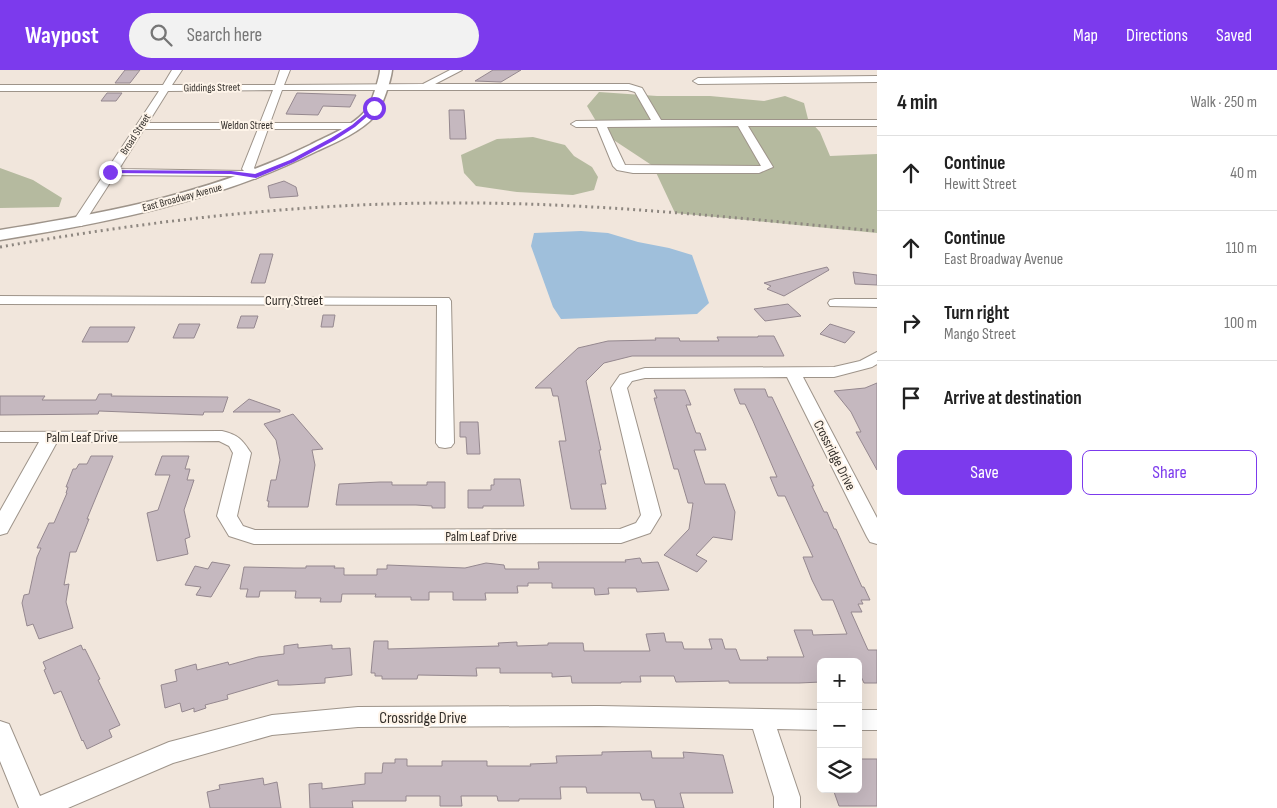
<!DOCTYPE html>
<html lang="en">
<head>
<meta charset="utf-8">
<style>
	:root { --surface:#fff; --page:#f2f2f2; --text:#222; --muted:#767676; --line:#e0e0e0; --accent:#7c3aed }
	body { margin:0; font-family:"Sofia Sans Condensed",sans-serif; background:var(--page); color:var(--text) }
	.controls { position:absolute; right:15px; bottom:15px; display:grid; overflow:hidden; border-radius:8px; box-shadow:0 5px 20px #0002 }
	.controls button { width:45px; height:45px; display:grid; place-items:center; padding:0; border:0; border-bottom:1px solid var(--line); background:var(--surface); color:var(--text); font:25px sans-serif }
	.stop { position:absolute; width:15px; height:15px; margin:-11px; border:4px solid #7c3aed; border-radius:50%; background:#fff }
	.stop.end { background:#7c3aed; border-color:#fff; box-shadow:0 1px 5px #0008 }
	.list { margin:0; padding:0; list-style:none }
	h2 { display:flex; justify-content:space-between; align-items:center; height:65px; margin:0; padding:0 20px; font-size:21px }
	h2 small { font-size:16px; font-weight:400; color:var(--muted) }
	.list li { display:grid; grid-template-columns:32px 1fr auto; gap:15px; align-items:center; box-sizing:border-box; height:75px; padding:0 20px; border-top:1px solid var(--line) }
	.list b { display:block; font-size:19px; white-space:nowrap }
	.list p { margin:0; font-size:16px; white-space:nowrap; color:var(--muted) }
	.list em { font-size:16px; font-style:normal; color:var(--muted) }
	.actions { display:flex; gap:10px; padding:15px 20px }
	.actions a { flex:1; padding:11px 0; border:1px solid var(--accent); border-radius:8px; text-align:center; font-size:18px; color:var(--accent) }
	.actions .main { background:var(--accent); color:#fff }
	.icon { flex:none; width:28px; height:28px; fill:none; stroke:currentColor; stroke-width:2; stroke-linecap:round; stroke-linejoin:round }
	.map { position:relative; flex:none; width:877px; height:738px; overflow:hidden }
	header { display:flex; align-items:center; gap:30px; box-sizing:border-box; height:70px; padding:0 25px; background:var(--accent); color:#fff }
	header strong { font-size:24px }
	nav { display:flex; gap:28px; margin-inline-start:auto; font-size:18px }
	.search { width:350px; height:45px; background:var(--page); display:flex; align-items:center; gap:12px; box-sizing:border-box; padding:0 18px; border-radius:28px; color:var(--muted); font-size:19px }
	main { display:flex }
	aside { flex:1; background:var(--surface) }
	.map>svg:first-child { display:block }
	.green { fill:#b5ba9f }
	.water { fill:#9fbfdb }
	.building { fill:#c5b8bf; stroke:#95888f }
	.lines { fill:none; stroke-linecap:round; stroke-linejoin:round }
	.minor-casing { stroke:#9e948a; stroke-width:2 }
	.major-casing { stroke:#9e948a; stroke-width:3 }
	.minor { fill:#fff; fill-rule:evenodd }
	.major { fill:#fff; fill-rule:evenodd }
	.rail { stroke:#8e8780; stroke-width:3; stroke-dasharray:2 4; stroke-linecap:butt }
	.route { fill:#7c3aed }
	.labels { text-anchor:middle; stroke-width:4; stroke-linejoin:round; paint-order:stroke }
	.far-street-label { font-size:11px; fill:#322e2a; stroke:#fef4e9 }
	.street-label { font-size:14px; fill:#322e2a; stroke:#fef4e9 }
	.near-street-label { font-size:16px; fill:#322e2a; stroke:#fef4e9 }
</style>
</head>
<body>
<header>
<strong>Waypost</strong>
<div class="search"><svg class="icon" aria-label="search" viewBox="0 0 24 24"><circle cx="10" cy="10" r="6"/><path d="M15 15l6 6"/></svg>Search here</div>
<nav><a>Map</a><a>Directions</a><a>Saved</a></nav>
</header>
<main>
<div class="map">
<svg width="877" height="738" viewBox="0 0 877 738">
	<rect width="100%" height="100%" fill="#f1e6dc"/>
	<path class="green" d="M599 22 657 26H710L764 31 785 26 804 33 808 49 820 62 830 86 877 84V163L675 143 653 96 603 63 587 36Z
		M533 67 565 75 574 86 592 97 598 107 594 120 573 125 517 122 476 116 464 103 461 85 497 69Z
		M0 98 33 110 62 128 59 137 0 138Z"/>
	<path class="water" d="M581 161 608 163 638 172 669 178 692 185 709 233 697 244 561 249 553 237 531 176 534 163Z"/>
	<path class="building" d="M125 0H140L130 13H115Z
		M493 0H521L501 12 475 11Z
		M107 23H122L116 31H101Z
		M297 23 356 25 350 37 323 36 318 45 286 44Z
		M449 40H464L466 69H450Z
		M284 111 296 117 298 126 270 128 268 116Z
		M260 184H273L265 213H251Z
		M827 197 829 200 784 226 767 219 771 216 764 213Z
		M853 202 877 205V215L855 214Z
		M788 234 801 246 765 251 754 239Z
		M323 245H335L333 257H321Z
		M241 246H258L254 258H237Z
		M179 254H200L194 268H173Z
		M830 254 855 262 845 273 820 264Z
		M90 257H135L128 272H82Z
		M758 266H774L784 286H632L604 293 586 311 601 380H599L606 414H601L606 439H571L559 371H566L558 326H553L551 318H535L578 278 608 271 656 270 655 268H679L680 271H719L717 267H758Z
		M877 313V400L856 362H861L851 342 834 321 865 318Z
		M734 319H765L768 327H772L814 416H812L824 442H827L834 459H836L862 517H864L870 530H861L863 534H858L862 542H851L868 580H877V613H864L858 600V592H821V612L799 613H729V611L676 612 674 606H640L641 612H621V613H572L571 606 552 607V603H500V598H476L477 606 418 605 417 609H382V606H375V603H371L374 571H388V579L499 576 498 573 517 572V576L548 575V573H583L584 581H650L646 564 664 563 666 572H682L684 579H712L709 569H722L725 579H736L740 590H768L767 587H804L794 560H812L813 565 847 564 833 530H822L812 510 803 487H813L785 426H778L770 407H777L753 351 745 334H740Z
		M654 320H685L691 335H686L696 363H700L706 380H694L705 414H725L735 442 732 470 713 467 696 485 707 491 697 502 664 485 689 459 693 433H688L678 399H674L654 328H657Z
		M99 324H112L111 326 228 327 223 342H204L203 345 99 341 98 344 0 345V326H45L42 330H96Z
		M249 329 280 340V342H233Z
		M293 344 323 379 312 380 315 395 308 437H268L269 431H267L271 410H276L280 390 276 370 264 354Z
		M460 352H478L480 384H467L466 367H460Z
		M91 386H113L87 449H89L76 482H70L64 515 69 514 66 532 73 558 39 569 33 554 27 556 22 533 24 525 29 524 37 487 41 478H37L49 453H54L67 423H66L68 417H66L73 399H76L79 394H87Z
		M162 386H189L185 399H190L187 410H194L184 440 190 467 185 469 188 484 157 491 147 443 158 440 170 405H155Z
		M494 409H520L524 436H483V438H468V420H491V415H494Z
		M380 412H392V415H427V412H445V438H432V436L416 435H336L339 414Z
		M640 488 642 493 658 492 669 520 637 522 636 518H608L609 524 595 525 594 518H552V513H528V516H517L518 523H485L486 530H453V522H429V530H411V527H375L376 524H342L341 532H320L321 528H295L296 521H260L259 527H246L248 519H240L244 497 294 498H306V496H335L334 498H344V505H377V499H387V495L465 498 486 493 504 495 505 499H539L538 492H626L625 490Z
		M212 492 230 495 211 527 196 525 201 517 185 515 195 496 208 499Z
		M298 574V578L332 575V579L350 578 352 605 325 608V613L290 615H278V610L227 625 228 629 205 635 206 638 194 642V638L182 642 180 633 165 638 161 615 177 611 175 600 196 594 197 600 228 592 229 595 258 587 284 584V576Z
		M81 575 83 580 85 579 100 609 98 610 120 655 109 660 112 667 87 679 83 670 82 671 61 621 54 624 44 600 46 599 43 592Z
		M651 681 652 688H684L683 682 723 685 733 723H680L684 738H656L654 730H642L640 723H587L586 717H560L561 729H519V731H498L497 726H461L462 736H440V726H406V731H352L353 738H310L309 714 322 713V719L365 714V703H382L383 693H395V689H407V696H442V691H487V696H531L530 694 557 693 556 686 602 685V682Z
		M858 689H877V736H839L833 719H858Z
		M263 708 264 715 277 712 281 738H210L207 722 220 719 219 715Z"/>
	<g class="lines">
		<g class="minor-casing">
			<path id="minor" d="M172 0H182L172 15H275L280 0H290L284 15 423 14 450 0H462L435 14H629L642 18 661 50H877V56H748L773 97 759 103H633L617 100 613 96 597 57H576L571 54 576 51 651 50 635 22 628 20H282L270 53H353L358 56 353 59H268L254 98 261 106 255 109 231 106 115 105 82 156H74L72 153 159 21H0V15H163ZM273 20 260 53H148L168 21ZM738 56 761 96 625 95 607 57ZM144 59H258L242 99 244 101 119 99Z
				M877 6V12L698 14 693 11 698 8Z
				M0 226 449 228 451 231 454 373 451 377 445 378 439 377 436 373 437 235 0 234Z
				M835 229H877V237L830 236 828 233 830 230Z
				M877 282V294L872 297 834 307H803L877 448V474L870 472 867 467 787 307 645 308 632 311 627 318 661 445 650 463 621 473 254 474 229 466 217 446 233 383 229 376 219 371 57 372 7 463 0 465V441L39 372H0V362L222 361C238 365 242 369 251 383L237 446 243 456 255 460 620 459 636 453 641 445 611 318 620 305 645 298 834 297 860 291Z
				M599 636 821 640V660L777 659 800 727V738H774V727L753 659 599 656 358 657 272 665 173 693 68 738H19L0 691V651L9 654 40 726 169 672 272 645 358 637Z
				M858 640H877V660H858Z"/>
		</g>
		<g class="major-casing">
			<path id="major" d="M380 0H392C391 10 382 38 375 46 360 62 337 72 317 81 218 131 109 152 0 170V160C107 143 212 123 310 75 329 65 354 56 367 39 371 35 380 6 380 0Z"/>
		</g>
		<use href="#minor" class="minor"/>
		<use href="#major" class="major"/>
		<path class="rail" d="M0 177C149 151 298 133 449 133 592 132 735 148 877 161"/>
	</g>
	<path class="route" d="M373 37 377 38 355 57 335 70 294 92 256 108 231 104 110 103 108 102 110 100 231 101 255 104 290 90 331 68 352 55Z"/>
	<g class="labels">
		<g class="far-street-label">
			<text transform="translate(212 17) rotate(-1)" y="4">Giddings Street</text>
			<text x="247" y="59">Weldon Street</text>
			<text transform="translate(135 64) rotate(-57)" y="4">Broad Street</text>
			<text transform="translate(182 127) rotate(-15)" y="4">East Broadway Avenue</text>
		</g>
		<g class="street-label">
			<text x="294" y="235">Curry Street</text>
			<text x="82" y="372">Palm Leaf Drive</text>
			<text transform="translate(835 385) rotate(63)" y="5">Crossridge Drive</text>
			<text x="481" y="471">Palm Leaf Drive</text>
		</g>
		<g class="near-street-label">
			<text x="423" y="653">Crossridge Drive</text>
		</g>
	</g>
</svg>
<div class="controls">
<button>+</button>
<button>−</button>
<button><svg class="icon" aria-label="layers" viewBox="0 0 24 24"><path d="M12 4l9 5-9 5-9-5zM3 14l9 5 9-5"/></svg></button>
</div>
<div class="stop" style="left:374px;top:38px"></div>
<div class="stop end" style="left:110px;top:102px"></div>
</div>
<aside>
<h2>4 min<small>Walk · 250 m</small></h2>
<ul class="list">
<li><svg class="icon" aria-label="ahead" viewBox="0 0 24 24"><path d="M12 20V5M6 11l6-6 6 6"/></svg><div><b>Continue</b><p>Hewitt Street</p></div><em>40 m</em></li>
<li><svg class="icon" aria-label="ahead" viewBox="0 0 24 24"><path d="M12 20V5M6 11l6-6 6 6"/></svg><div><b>Continue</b><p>East Broadway Avenue</p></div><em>110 m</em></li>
<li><svg class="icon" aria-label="right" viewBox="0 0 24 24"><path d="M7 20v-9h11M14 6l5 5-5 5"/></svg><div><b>Turn right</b><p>Mango Street</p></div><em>100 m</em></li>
<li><svg class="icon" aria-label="arrive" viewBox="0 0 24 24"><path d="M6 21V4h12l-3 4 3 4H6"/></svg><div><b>Arrive at destination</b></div></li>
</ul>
<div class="actions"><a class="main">Save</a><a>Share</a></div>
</aside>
</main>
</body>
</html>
